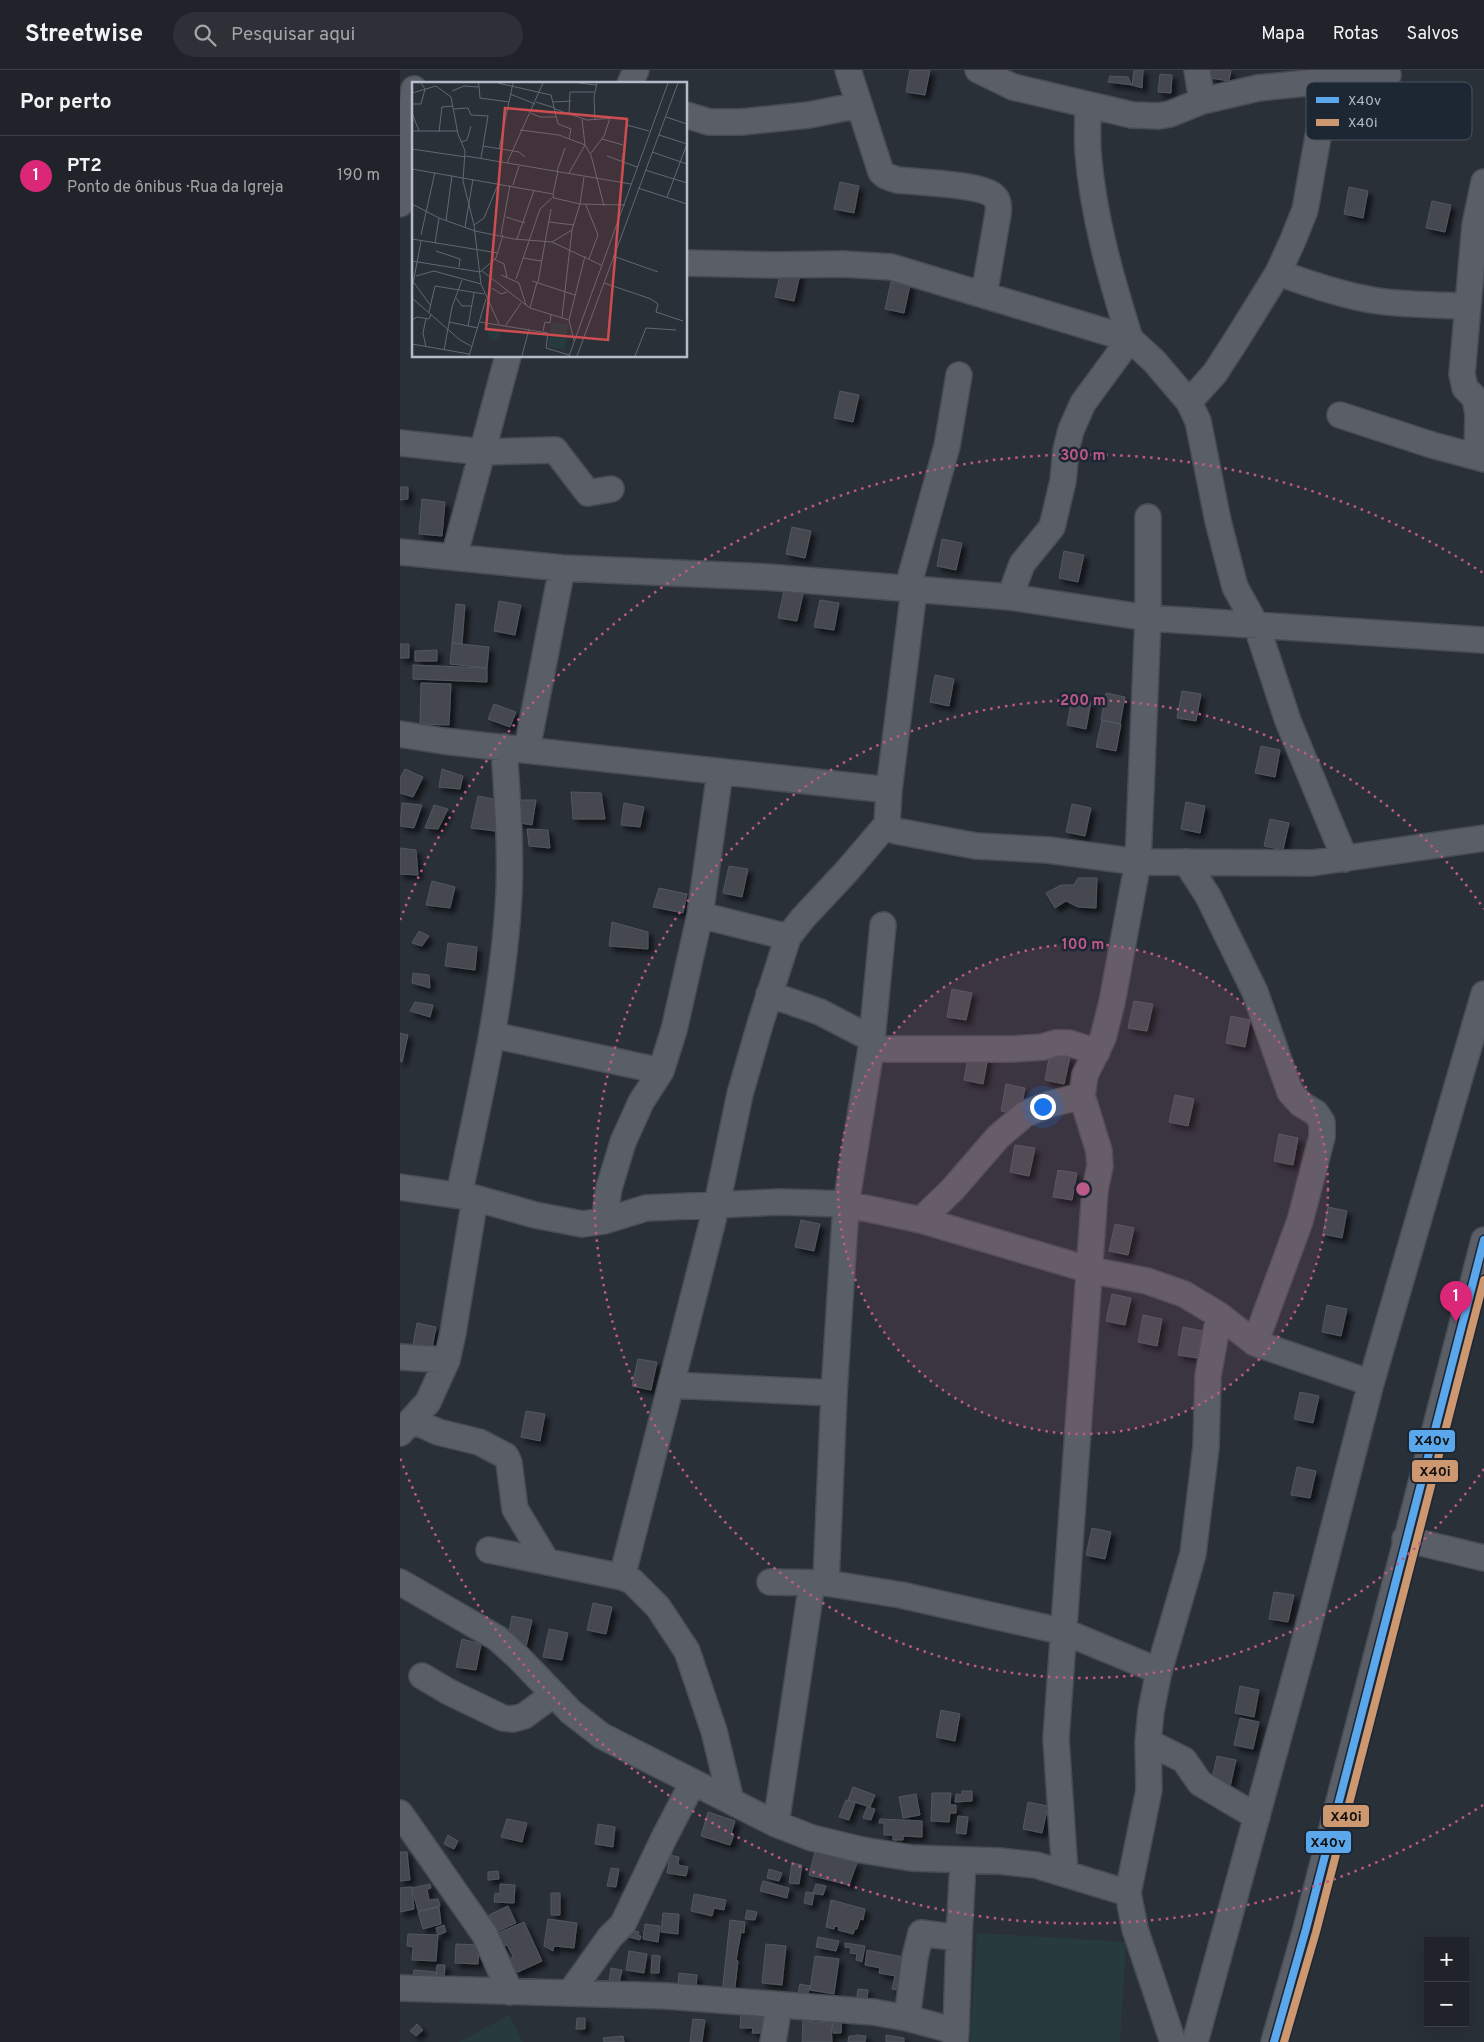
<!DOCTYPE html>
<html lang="pt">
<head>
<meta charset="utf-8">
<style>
	:root { --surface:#20242a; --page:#2d3036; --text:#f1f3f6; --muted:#a2a4a8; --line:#3d4147; --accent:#db2777 }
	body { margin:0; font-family:Overpass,sans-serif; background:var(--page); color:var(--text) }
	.controls { position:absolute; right:15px; bottom:15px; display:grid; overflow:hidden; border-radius:0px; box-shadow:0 5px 20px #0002 }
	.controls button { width:45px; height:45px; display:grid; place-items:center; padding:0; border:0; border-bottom:1px solid var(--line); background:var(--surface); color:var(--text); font:25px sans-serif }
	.you { position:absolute; left:642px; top:1036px; width:18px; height:18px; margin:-12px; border:4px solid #fff; border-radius:50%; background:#1a73e8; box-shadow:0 0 0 8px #1a73e833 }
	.badge { display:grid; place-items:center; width:32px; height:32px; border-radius:50%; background:var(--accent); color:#fff; font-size:16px; font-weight:700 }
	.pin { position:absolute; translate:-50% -41px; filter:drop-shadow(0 1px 2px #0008) }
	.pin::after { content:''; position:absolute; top:26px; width:18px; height:15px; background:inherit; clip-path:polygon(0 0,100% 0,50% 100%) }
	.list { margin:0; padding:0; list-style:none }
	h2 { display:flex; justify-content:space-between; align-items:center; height:65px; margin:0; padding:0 20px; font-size:21px }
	h2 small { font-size:16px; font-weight:400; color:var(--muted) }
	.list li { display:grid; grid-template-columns:32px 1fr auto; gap:15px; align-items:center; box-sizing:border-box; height:80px; padding:0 20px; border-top:1px solid var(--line) }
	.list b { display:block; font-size:19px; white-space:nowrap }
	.list p { margin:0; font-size:16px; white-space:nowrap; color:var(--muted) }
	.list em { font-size:16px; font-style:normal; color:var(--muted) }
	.icon { flex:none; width:28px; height:28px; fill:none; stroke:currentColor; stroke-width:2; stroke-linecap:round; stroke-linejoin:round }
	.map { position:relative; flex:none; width:1084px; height:1972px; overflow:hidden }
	header { display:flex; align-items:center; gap:30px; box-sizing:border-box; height:70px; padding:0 25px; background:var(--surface); border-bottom:1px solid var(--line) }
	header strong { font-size:24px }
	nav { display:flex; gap:28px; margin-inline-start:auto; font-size:18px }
	.search { width:350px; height:45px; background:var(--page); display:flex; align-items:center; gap:12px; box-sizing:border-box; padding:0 18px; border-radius:28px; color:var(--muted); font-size:19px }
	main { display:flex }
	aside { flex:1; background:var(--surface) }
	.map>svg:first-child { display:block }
	.green { fill:#273a3e }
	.building { fill:#444950; stroke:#52575f; filter:url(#shadow) }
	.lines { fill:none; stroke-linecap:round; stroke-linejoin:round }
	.minor-casing { stroke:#484c53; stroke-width:28 }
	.minor { stroke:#5a5e66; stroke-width:25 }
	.bus-1-casing { stroke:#1d2633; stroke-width:11 }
	.bus-2-casing { stroke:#1d2633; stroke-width:11 }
	.bus-1 { stroke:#5aa8eb; stroke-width:8 }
	.bus-2 { stroke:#cd976f; stroke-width:8 }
	.ring { fill:none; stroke:#bc5a87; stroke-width:2.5; stroke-dasharray:2.5 5 }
	.inset-road { fill:none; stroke:#616872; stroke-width:1 }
	.view { fill:#ce4d50; fill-opacity:0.15; stroke:#ce4d50; stroke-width:2.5 }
	.inset-edge { fill:none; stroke:#b4bcc9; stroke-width:2.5 }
	.key { fill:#1d2633; stroke:#4a5360; stroke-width:1 }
	.key-label { font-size:14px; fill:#b4bcc9 }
	.centre { fill:#bc5a87; stroke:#1d2633; stroke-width:2.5 }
	.ring-label { font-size:15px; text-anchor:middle; font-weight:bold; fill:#bc5a87; stroke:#1d2633; stroke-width:5; stroke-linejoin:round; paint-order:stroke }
	.line-badge { stroke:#1d2633; stroke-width:2 }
	.pale-badge-label { font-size:14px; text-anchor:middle; font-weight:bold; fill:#111 }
</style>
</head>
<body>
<header>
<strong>Streetwise</strong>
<div class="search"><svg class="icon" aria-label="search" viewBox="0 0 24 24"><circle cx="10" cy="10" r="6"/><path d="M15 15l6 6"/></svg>Pesquisar aqui</div>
<nav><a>Mapa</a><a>Rotas</a><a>Salvos</a></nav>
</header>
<main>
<aside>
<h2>Por perto<small></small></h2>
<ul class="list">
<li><span class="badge">1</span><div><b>PT2</b><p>Ponto de ônibus · Rua da Igreja</p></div><em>190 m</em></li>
</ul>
</aside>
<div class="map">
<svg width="1084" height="1972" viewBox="0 0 1084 1972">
	<defs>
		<filter id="shadow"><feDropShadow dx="4.5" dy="4.5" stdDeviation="2.5" flood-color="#0009"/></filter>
	</defs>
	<rect width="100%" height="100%" fill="#2a3038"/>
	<path class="green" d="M577 1863 726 1872 720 1972H570Z
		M109 1945 123 1972H59Z"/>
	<path class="building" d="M510 0H530L525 25 506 22Z
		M734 0H743L742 18 732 15Z
		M811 0H831L829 11 810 8Z
		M760 4 772 5 771 23 758 22Z
		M710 6 728 7 732 15 708 12Z
		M440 112 459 116 454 143 434 139Z
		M949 117 968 121 963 148 944 144Z
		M1032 131 1051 135 1045 162 1026 158Z
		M381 200 400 204 394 231 375 227Z
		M491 212 510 215 504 243 485 239Z
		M440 321 459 325 453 352 434 348Z
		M0 417H8V429L0 430Z
		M22 429 45 432 42 466 19 464Z
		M392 457 411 461 405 488 386 484Z
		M542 469 562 473 556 500 537 496Z
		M664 481 684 485 678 512 659 508Z
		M384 521 403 524 397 551 378 548Z
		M420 530 439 533 434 560 414 557Z
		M99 531 121 535 115 565 94 561Z
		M56 534 65 535 62 574 52 573Z
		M52 573 89 577 87 598 50 594Z
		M0 574H9V588H0Z
		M37 580V591H15V581Z
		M13 595 87 598V612L13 609Z
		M535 605 554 609 549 636 530 632Z
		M21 613 51 614 49 655 20 654Z
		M782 621 801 624 796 651 777 648Z
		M706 623 725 627 720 654 701 650Z
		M672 628 691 632 686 659 667 655Z
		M94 634 116 642 110 657 88 649Z
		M702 650 721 654 716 681 696 677Z
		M861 676 880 680 875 707 855 703Z
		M5 699 23 707 13 727 0 723V708Z
		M42 699 63 706 60 719 39 717Z
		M171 722 201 723 205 749H173Z
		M78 726 98 730 95 761 71 758Z
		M115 730H136L132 755 114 752Z
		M786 732 805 736 800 763 781 759Z
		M2 733 22 735 14 758 0 756Z
		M224 733 244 737 240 757 221 755Z
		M672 734 691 738 685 766 666 762Z
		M34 735 48 739 38 759 25 758Z
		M870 749 889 753 883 780 864 776Z
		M127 759 148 760 150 778 129 776Z
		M0 778 16 780 18 805 0 804Z
		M329 796 348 799 342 827 323 823Z
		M678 808H697L696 838 678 837 666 831 655 838 646 823 661 815H674Z
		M32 811 55 817 50 838 26 835Z
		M259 818 287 824 283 843 253 837Z
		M212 852 248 862V879L209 876Z
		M19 861 29 866 22 876 12 873Z
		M48 873 77 877 75 900 45 896Z
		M13 903 29 905 30 918 12 913Z
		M552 919 572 923 566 950 547 947Z
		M734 931 753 934 747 961 728 958Z
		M15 932 33 935 30 947 10 941Z
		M831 946 850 950 845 977 826 973Z
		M0 963 8 965 2 992 0 991Z
		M569 983 588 987 583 1014 564 1010Z
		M650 983 670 987 664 1014 645 1010Z
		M606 1014 625 1018 620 1045 601 1041Z
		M775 1025 794 1029 788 1056 769 1052Z
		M879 1064 898 1068 893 1095 874 1091Z
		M615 1075 635 1078 629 1106 610 1102Z
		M658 1100 677 1103 672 1130 653 1127Z
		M928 1137 947 1141 942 1168 923 1164Z
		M401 1150 420 1154 414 1181 395 1177Z
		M715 1154 734 1158 728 1185 709 1181Z
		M712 1224 731 1228 725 1255 706 1251Z
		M927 1235 947 1239 941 1266 922 1262Z
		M743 1245 762 1249 757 1276 738 1272Z
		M17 1253 36 1257 31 1284 12 1280Z
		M783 1257 803 1261 797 1288 778 1285Z
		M238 1289 257 1292 251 1320 232 1316Z
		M900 1322 919 1326 913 1353 894 1349Z
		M126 1341 145 1344 140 1371 121 1367Z
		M897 1397 916 1401 910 1428 891 1425Z
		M692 1458 711 1462 705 1489 686 1485Z
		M874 1522 894 1525 888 1552 869 1549Z
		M193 1533 212 1537 206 1564 187 1560Z
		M112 1546 132 1550 126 1577 107 1573Z
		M149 1559 168 1563 162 1590 143 1587Z
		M62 1569 81 1574 76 1600 56 1597Z
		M840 1616 859 1620 854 1647 835 1643Z
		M541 1640 560 1644 555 1671 536 1667Z
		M840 1648 859 1652 853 1679 834 1675Z
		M817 1686 836 1690 830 1717 811 1713Z
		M453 1717 475 1725 470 1737 448 1730Z
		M562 1721H572V1731L555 1732 556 1724 562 1725Z
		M532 1723H551L550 1735H556V1743H550L549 1752 531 1751Z
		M516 1724 520 1745 503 1748 499 1727Z
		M446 1730 455 1733 449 1750 439 1747Z
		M628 1732 648 1736 642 1763 623 1759Z
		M467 1737 475 1739 471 1750 463 1748Z
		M308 1742 335 1751 331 1764 334 1765 330 1775 301 1766Z
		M558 1746 568 1747 566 1764 556 1763Z
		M107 1749 127 1753 122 1772 101 1767Z
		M480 1749 522 1751V1767L503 1766V1770H493V1765H484V1753H479Z
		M198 1754 215 1757 213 1777 195 1774Z
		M48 1765 58 1771 54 1779 44 1774Z
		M0 1782H7L10 1810 0 1811Z
		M415 1782 457 1793 449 1815 409 1805Z
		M270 1785 279 1787 278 1795 288 1797 286 1806 267 1803Z
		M392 1793 402 1795 399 1814 389 1813Z
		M211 1798 219 1799 216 1817 207 1816Z
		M369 1799 382 1803 379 1811 367 1808Z
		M98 1801 99 1809 88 1810V1802Z
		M363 1811 389 1818 387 1828 360 1821Z
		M30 1814 31 1818 27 1819 29 1830 38 1829 40 1836 18 1841 12 1818Z
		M100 1814 115 1815 114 1833 94 1832 95 1823 100 1824Z
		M416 1814 426 1816 423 1825 413 1823Z
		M12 1817 14 1839 0 1842V1818Z
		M406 1822 414 1823 412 1835 404 1833Z
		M151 1823H160V1845H151Z
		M294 1824 326 1830 324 1840 314 1838 312 1846 291 1841Z
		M431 1830 465 1839 463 1850 460 1849 457 1859H455L453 1864 438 1860 439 1857 435 1856 434 1859 426 1857Z
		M108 1836 116 1853 96 1862 89 1845Z
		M39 1837 41 1854 23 1859 18 1842Z
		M347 1840 357 1842 355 1850 345 1849Z
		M263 1843 279 1844 278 1864 261 1862Z
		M148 1849 177 1853 174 1878 154 1876 153 1881 144 1876Z
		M330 1850 345 1852 344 1863 341 1862 336 1890 338 1891 334 1925 322 1924Z
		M124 1852 142 1891 118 1902 114 1900 109 1891 113 1886 107 1875 97 1879 91 1866Z
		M245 1854 260 1856 258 1872 243 1869Z
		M44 1855 46 1862 38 1865 36 1858Z
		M227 1860 239 1862 238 1865 241 1866 240 1870 225 1866Z
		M8 1864 38 1865 36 1891 12 1890 13 1877 7 1876Z
		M418 1867 439 1871 436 1881 416 1877Z
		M445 1873 465 1876 462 1892 456 1890 457 1884 450 1883 451 1878 445 1877Z
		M56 1874 79 1875 78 1894 55 1893Z
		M366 1874 386 1876 382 1915 362 1913Z
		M467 1880 509 1888 503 1921 492 1919 495 1906 479 1903 480 1898 465 1895Z
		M229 1881 247 1884 244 1903 226 1900Z
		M252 1885 260 1886 259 1903H251Z
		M415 1886 439 1889 434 1924 410 1920Z
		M37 1895H45L44 1912H36Z
		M211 1898 222 1900 219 1913 209 1911Z
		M14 1900 36 1902 35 1911 13 1908Z
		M279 1903 297 1905 296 1919 278 1918Z
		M400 1914 410 1916 407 1926 398 1923Z
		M458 1919 468 1920 466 1936 456 1934Z
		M341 1943 363 1944 362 1963H352L353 1958H340Z
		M432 1945 442 1946 441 1963H433Z
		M177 1948H185V1959H176Z
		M293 1949 305 1950 302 1972H290Z
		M403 1950 413 1951 414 1953 431 1952 432 1972H402Z
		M17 1954 23 1960 16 1966 10 1961Z
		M456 1965 466 1966 465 1972H448L449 1966H455Z
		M486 1965 504 1968V1972H486Z
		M223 1966 224 1972H204L203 1968Z"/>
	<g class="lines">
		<g class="minor-casing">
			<path id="minor" d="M448 0 481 102 486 106 497 110C516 112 581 114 594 126 599 131 599 137 598 144L584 225
				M578 0 613 17 732 45 759 46 770 44 802 31 858 18 988 5
				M797 0 802 31
				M230 14 236 0
				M688 35C688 51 687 66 688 82 693 146 711 208 730 269
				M286 45 309 52H341L409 45 459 35
				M0 134 14 19
				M286 193 378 195 443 194 491 197 730 269 754 291 789 332 798 351 818 451 835 517 857 557 888 651 945 789
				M878 203C911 214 944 226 978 231 1007 235 1037 235 1066 236
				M789 332 815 303 837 269 878 203 893 170 905 140 921 50 931 11
				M940 345 1032 375 1084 389
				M0 373 83 382 155 380 188 423 211 419
				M1077 387 1078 344 1075 328 1065 318 1062 304 1075 155 1084 112
				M0 482 162 498 367 507 610 527 748 548 1084 570
				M54 487 108 286
				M507 520 547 376 559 305
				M610 527 622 494 652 457 663 411 666 380 671 360 683 333 730 269
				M0 664 43 671 489 720 487 754 496 761 576 776 648 780 738 792 912 793 1084 768
				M127 679 162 498
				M489 720 514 520
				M786 792 808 826 855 922 890 1022 901 1034 916 1043 922 1052V1067L900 1151 855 1273
				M300 845 388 867
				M369 924 420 942 472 969
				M93 965 261 1001
				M471 979H613L643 977 656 973H669L697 982
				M0 1117 75 1128 135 1145 182 1154 204 1151 246 1138 381 1132 446 1134 521 1150 690 1200 747 1211 784 1224 819 1245 855 1273 971 1313
				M59 1125C80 1025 104 925 109 822 111 774 107 725 104 677
				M521 1150 553 1119 598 1067 625 1044 650 1034 682 1026
				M204 1151 209 1118 223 1072 241 1032 261 1001 274 960 300 845 320 702
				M0 1287 47 1290
				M271 1315 434 1323
				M12 1350 38 1362 79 1372 106 1386 109 1393 115 1439 147 1492
				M0 1363 28 1332 47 1290 53 1263 75 1128
				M1005 1469 1084 1488
				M89 1480 222 1507 232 1511 258 1537 287 1581 314 1661 331 1731
				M222 1507 317 1134 340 1024 361 951 388 867 403 848 446 802 487 754
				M0 1512 97 1568 117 1586 171 1642 202 1666 376 1754 412 1768 462 1780 511 1788 599 1791 636 1795 728 1823
				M370 1512 426 1513 501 1525 665 1562 759 1601
				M426 1513 434 1323 446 1134 471 979 483 855
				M22 1606 49 1622 103 1648 113 1649 124 1646 154 1624
				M748 1672 784 1690 800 1713 857 1747
				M0 1743 85 1865 110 1922
				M376 1754 412 1513
				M665 1804 656 1669 695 1120 700 1096 699 1081 682 1026 685 1005 703 968 712 932 738 792 748 548V447
				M0 1918 267 1926 473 1942 507 1948 556 1961 555 1972
				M170 1923 210 1867 223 1854 264 1768 293 1712
				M507 1948 515 1887 521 1863 559 1868 563 1791
				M556 1961 559 1868
				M373 1972 379 1935
				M773 1972 735 1859 728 1823 749 1720 748 1672 751 1641 759 1601 793 1484 806 1377 808 1306 819 1245
				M795 1972 902 1581 971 1313 1084 924
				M874 1972 906 1859 1084 1170"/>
		</g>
		<use href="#minor" class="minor"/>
		<g class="bus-1-casing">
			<path id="bus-1" d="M874 1972 906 1859 1084 1170"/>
		</g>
		<g class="bus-2-casing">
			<path id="bus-2" d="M884 1972 916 1862 1084 1210"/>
		</g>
		<use href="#bus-1" class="bus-1"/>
		<use href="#bus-2" class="bus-2"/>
	</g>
	<circle cx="683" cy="1119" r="245" fill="#bc5a87" fill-opacity=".12"/>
	<g class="ring">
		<circle cx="683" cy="1119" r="245"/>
		<path d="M1084 1399A489 489 0 1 1 1084 839"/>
		<path d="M1083 1735A734 734 0 0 1 0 1388M0 850A734 734 0 0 1 1083 503"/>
	</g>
	<g transform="translate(12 12)">
		<rect width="275" height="275" fill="#2a3038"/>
		<path d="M140 240 156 243 153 268 136 265ZM76 252a6 6 0 1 1 12 0a6 6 0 1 1-12 0Z" fill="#273a3e"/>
		<path class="inset-road" d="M86 1 139 13 146 42 159 47 157 57M167 1 184 3M67 4 68 16 97 20M40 9 52 4 66 5 67 1M0 11 24 4 39 15 46 52 53 69 51 99 62 143 69 202 87 242M98 12 123 22M124 20 143 26M141 20 159 19M0 22H9L13 7 9 1M42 27 56 26 59 33 76 34 69 76M143 27 175 38 204 36M0 31 7 49M119 31 128 35H144M157 31 158 10H182M254 35 275 42M170 37 173 63 179 73 192 124M183 37 182 15 185 1M215 43 237 49M108 48 147 53 173 63M0 49H45M27 50 30 25 41 24M247 53 275 62 255 115M190 57 211 63M49 60 55 58 59 44M71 64 107 70 113 75M0 67 54 75M87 67 101 1M240 70 275 82M179 71 192 54 198 36M54 74 219 102M195 74 225 85M210 80 216 38M95 81 131 1M0 87 141 112 142 116 168 122 213 123M233 88 275 101M145 89 153 66M157 91 173 63M101 103 107 84M226 106 275 122M141 112 146 89M0 122 27 136 63 149 102 157 140 160 189 183M174 123 186 153 177 177M94 135 113 141M34 139 40 93M137 140 162 143M62 143 72 136 87 100M53 145 61 97M9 153 23 90M89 153 98 103M0 157 86 171M105 157 122 108M140 160 160 148M23 161 27 136M24 169 48 177 47 185M201 174 246 190M111 176 129 179M82 177 92 182 95 195M0 179 68 190 84 176 91 153M70 189 118 226 157 238M89 193 107 201 114 223M4 194 22 189 69 202M104 197 128 127 141 115M0 198 19 224M120 199 163 213M126 200 139 127M192 201 239 217 246 222 244 230 271 239M80 206 89 212 95 210M0 207 9 159M0 216 48 258 59 264M44 216 50 224H60M118 226 125 200M17 230 23 204 72 212M150 235 160 148 168 122 172 95M14 236 11 251 14 265M0 238 5 235 17 237 19 232M37 240 66 246M68 240 136 251 134 266 157 273M94 243 109 221M56 244 62 211M131 249 133 240 138 241 139 232M162 259 157 238 173 174M0 262 57 272M32 268 40 225 50 198M57 274 74 217M110 274 117 247M157 274 256 1M165 274 266 1M223 274 234 246 264 248"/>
		<path class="view" d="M93 26 215 37 196 258 74 247Z"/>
		<rect width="275" height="275" class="inset-edge"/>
	</g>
	<rect x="906" y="12" width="166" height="58" rx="8" class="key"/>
	<rect x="916" y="27" width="23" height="6" fill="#5aa8eb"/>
	<rect x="916" y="49" width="23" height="7" fill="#cd976f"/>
	<g class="key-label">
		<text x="948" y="35">X40v</text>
		<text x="948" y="57">X40i</text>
	</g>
	<circle cx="683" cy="1119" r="8" class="centre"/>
	<g class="ring-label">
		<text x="683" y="390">300 m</text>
		<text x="683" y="635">200 m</text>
		<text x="683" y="879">100 m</text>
	</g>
	<g class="line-badge">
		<rect x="1008" y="1359" width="48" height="24" rx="5" fill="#5aa8eb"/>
		<rect x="1011" y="1389" width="48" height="24" rx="5" fill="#cd976f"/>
		<rect x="922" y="1734" width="48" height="24" rx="5" fill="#cd976f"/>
		<rect x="905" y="1760" width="47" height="24" rx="5" fill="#5aa8eb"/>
	</g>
	<g class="pale-badge-label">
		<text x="1032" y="1375">X40v</text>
		<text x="1035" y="1406">X40i</text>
		<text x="946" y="1751">X40i</text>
		<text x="928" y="1777">X40v</text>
	</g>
</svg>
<div class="controls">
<button>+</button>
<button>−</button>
</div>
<div class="you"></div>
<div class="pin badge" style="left:1056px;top:1252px">1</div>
</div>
</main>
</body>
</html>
